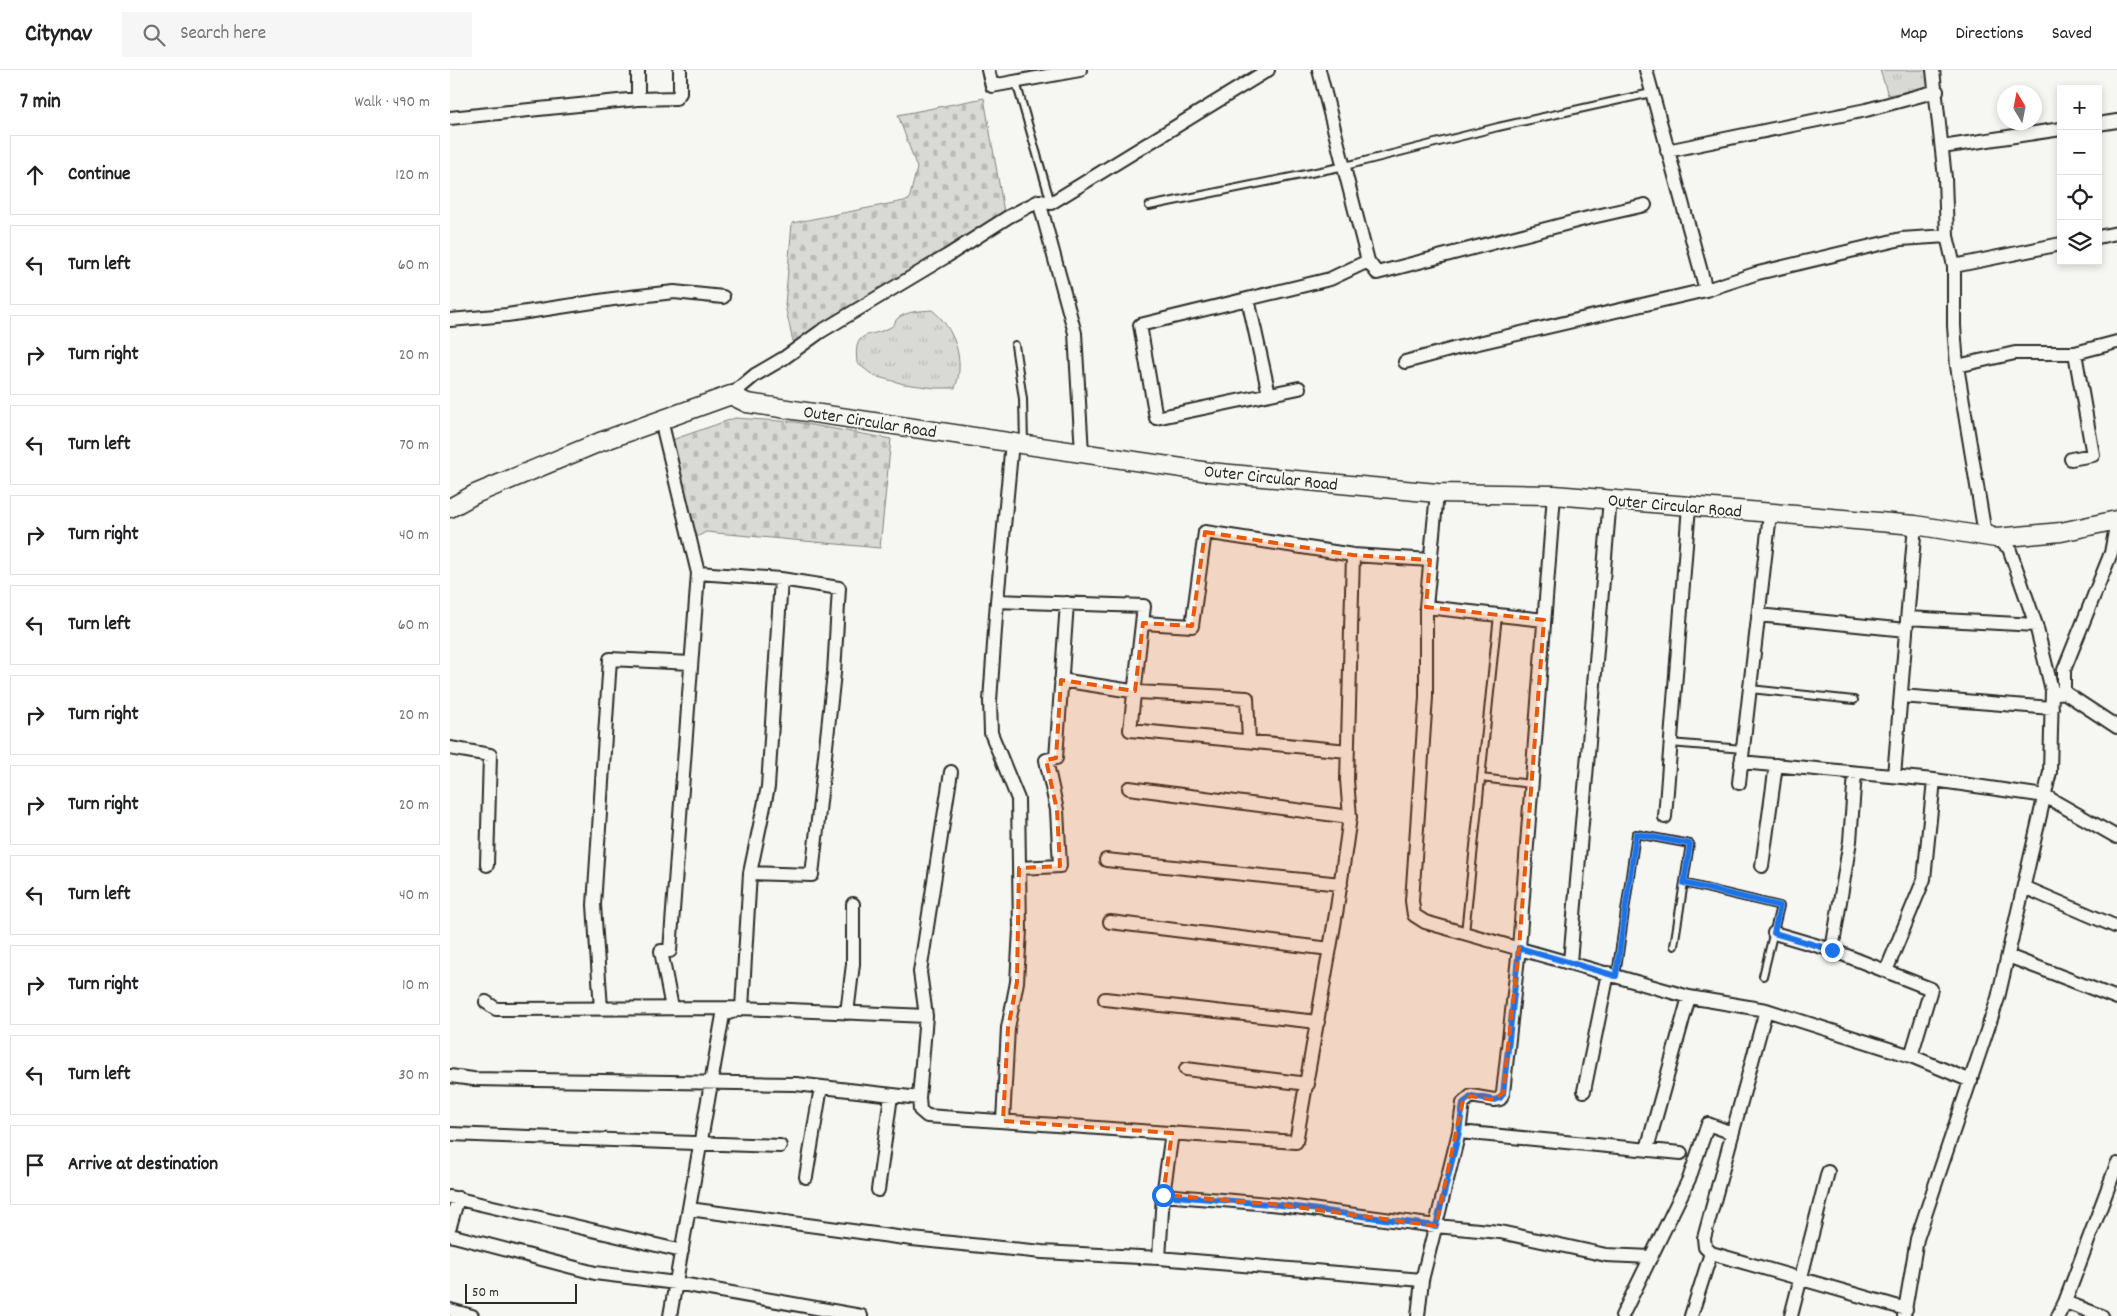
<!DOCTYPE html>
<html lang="en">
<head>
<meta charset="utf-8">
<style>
	:root { --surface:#fff; --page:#f6f6f6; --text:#202124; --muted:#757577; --line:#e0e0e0 }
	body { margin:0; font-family:Dekko,sans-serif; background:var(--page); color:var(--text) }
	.controls { position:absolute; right:15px; top:15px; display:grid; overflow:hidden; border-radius:0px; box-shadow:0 2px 8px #0003 }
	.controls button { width:45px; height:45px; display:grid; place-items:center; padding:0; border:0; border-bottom:1px solid var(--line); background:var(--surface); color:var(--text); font:25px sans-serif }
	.compass { position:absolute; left:1547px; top:15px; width:45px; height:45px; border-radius:50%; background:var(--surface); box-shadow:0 2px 8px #0003; rotate:350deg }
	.scale { position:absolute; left:15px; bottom:12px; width:112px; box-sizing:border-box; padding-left:5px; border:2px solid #2b2b2b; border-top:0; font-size:14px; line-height:18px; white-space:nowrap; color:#2b2b2b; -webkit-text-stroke:4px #f6f6f2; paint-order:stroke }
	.stop { position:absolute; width:15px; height:15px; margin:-11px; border:4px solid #1a73e8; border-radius:50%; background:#fff }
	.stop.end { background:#1a73e8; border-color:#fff; box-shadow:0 1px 5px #0008 }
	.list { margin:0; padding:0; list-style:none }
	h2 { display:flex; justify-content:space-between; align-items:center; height:65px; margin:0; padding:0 20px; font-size:21px }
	h2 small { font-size:16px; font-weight:400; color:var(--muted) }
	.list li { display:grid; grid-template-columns:32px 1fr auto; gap:15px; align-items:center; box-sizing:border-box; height:80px; margin:0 10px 10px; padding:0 10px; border:1px solid var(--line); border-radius:0px }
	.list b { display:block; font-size:19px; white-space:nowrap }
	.list em { font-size:16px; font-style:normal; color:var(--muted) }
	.icon { flex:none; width:28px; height:28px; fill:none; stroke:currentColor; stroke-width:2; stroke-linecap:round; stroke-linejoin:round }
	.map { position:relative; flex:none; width:1667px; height:1246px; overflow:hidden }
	header { display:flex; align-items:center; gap:30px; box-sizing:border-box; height:70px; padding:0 25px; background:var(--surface); border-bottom:1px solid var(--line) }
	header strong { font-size:24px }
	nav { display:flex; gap:28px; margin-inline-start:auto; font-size:18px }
	.search { width:350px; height:45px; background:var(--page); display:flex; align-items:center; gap:12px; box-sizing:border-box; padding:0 18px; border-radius:0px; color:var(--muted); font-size:19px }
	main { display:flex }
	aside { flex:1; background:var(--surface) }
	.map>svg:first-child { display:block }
	.grass { fill:url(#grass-tufts); stroke:#828280 }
	.cemetery { fill:url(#cemetery-stones); stroke:#828280 }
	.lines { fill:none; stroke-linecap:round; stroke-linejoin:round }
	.service-casing { stroke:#2b2b2b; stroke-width:10 }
	.minor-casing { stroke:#2b2b2b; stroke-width:16 }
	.secondary-casing { stroke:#2b2b2b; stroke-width:21 }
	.service { stroke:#f6f6f2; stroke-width:6 }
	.minor { stroke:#f6f6f2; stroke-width:12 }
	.secondary { stroke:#f6f6f2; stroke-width:18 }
	.route { stroke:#1a73e8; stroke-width:6 }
	.marked { fill:#e8590c; fill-opacity:0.2; stroke:#e8590c; stroke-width:4; stroke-dasharray:10 6; stroke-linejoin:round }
	.labels { text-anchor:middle; stroke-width:4; stroke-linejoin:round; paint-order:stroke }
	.street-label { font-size:18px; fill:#2b2b2b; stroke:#f6f6f2 }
</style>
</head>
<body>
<header>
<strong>Citynav</strong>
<div class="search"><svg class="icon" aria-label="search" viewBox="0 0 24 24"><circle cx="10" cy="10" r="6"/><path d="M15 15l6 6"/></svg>Search here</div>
<nav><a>Map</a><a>Directions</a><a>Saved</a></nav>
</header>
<main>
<aside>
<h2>7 min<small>Walk · 490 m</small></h2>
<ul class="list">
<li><svg class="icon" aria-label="ahead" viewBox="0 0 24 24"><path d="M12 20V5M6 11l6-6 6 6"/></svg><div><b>Continue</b></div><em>120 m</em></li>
<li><svg class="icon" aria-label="left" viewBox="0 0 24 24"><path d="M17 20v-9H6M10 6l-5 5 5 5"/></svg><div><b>Turn left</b></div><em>60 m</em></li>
<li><svg class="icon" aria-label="right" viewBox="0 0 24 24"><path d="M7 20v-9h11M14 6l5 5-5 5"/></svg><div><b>Turn right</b></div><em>20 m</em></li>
<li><svg class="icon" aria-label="left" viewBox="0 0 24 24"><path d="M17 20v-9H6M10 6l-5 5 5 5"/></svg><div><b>Turn left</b></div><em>70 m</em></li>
<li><svg class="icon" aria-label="right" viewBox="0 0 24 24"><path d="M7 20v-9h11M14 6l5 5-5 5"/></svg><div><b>Turn right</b></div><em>40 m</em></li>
<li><svg class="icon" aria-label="left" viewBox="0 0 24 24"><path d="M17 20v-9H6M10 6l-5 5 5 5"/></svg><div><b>Turn left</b></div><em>60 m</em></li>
<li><svg class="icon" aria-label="right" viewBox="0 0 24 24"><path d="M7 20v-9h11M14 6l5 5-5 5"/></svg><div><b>Turn right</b></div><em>20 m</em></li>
<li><svg class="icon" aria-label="right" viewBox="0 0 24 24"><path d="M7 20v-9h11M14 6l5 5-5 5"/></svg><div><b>Turn right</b></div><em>20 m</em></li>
<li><svg class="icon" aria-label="left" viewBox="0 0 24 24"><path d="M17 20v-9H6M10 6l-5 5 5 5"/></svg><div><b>Turn left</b></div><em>40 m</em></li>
<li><svg class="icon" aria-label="right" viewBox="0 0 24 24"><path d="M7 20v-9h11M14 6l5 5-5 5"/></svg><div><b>Turn right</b></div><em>10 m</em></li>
<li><svg class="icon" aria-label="left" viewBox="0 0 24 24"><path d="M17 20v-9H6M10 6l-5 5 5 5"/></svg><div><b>Turn left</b></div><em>30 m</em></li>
<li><svg class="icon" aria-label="arrive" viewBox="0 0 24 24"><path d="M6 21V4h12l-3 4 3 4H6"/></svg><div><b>Arrive at destination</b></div></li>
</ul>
</aside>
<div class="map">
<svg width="1667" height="1246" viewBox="0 0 1667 1246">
	<defs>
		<pattern id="grass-tufts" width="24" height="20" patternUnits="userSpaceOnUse" patternTransform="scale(1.25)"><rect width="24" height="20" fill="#d9d9d5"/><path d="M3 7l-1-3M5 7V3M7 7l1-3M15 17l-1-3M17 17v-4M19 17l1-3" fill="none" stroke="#babab7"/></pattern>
		<pattern id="cemetery-stones" width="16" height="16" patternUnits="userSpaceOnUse" patternTransform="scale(1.25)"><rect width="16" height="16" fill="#d9d9d5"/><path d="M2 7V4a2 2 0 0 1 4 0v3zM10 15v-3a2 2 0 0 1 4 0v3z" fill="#babab7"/></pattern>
	</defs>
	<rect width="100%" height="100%" fill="#f6f6f2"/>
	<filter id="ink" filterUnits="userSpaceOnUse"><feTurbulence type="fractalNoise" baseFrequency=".02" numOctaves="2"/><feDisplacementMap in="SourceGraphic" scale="10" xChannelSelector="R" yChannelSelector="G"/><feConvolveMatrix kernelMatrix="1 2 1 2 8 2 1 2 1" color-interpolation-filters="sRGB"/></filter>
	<g filter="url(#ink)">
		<path class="grass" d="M1430 0H1477L1481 17 1438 25Z
			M482 240C504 257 516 291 505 318H485L454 314 424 306 407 293C403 258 419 269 441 257 445 255 445 250 448 248 457 241 471 241 482 240Z"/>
		<path class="cemetery" d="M534 28 554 142 343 272 335 235 342 153 459 130 467 98 448 45Z
			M285 348 345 352 441 369 430 478 256 462 241 470 219 371Z"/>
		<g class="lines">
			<g class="service-casing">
				<path id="service" d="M566 12 601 133
					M699 136 895 96 1048 57 1201 23
					M565 275 573 329 574 373
					M1300 619 1404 630
					M1220 673 1293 679
					M1031 708 1081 714
					M1234 813 1330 836 1313 906
					M1015 863 1048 545
					M1166 905 1186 764 1240 774 1224 876"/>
			</g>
			<g class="minor-casing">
				<path id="minor" d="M188 0V29
					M538 0 542 16 630 0
					M869 0 918 191 927 203 1138 148 1195 135
					M1196 0 1256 220
					M0 48 188 29 226 28 230 23V0
					M1648 54 1667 51
					M1492 77 1611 59
					M1217 81 1416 40 1487 21
					M589 131 625 263 632 383
					M1648 167 1667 163
					M1504 196 1611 174
					M798 229 819 324
					M0 250 57 245 163 229 224 222 273 227
					M955 292 1007 278 1256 220 1308 203 1451 169 1497 166
					M1507 296 1565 283H1625L1667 272
					M849 318 706 348 690 255 880 209 918 191
					M281 325 305 305 334 288 370 262 497 186 558 147 589 131 601 133 818 0
					M211 350 248 503 220 881H211L222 938
					M562 372 547 531 694 536 680 660 898 681
					M1621 389 1643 385 1625 283
					M987 423 976 537V627L962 831 964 845 975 852 1239 927 1316 940 1461 986 1521 1011
					M248 503 331 509 389 518 384 603 362 805 300 803
					M547 531 540 631 541 663 568 729 570 860 567 912 558 958 553 1051
					M976 537 1094 550
					M1308 545 1456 560
					M1457 548 1586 555
					M693 553 742 556 755 462 903 485 980 490
					M611 610 688 622 797 628 799 671
					M1614 622V600L1661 483 1667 451
					M1607 623 1614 622 1667 657
					M1451 626 1602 638
					M0 678 40 685 37 795
					M1291 692 1484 710 1595 726 1667 767
					M1444 706 1465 455
					M1289 713 1320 444
					M679 718 900 747
					M1215 747 1239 436
					M656 790 891 814
					M1312 796 1326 695
					M569 798 610 796 607 740 596 690 606 688 617 533
					M1574 817 1667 857
					M660 852 880 879
					M1324 863 1382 880 1481 919 1461 986
					M1382 880 1400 771 1405 703
					M1558 886 1667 928
					M1120 892 1160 429
					M1436 901 1474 809 1484 710
					M655 929 868 952
					M36 932 46 939 292 938 476 946 469 1028 470 1040 477 1046 846 1072 887 838 900 747 897 710 903 485
					M151 939 144 835 160 589 241 593
					M1316 940 1254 1168 1255 1177 1261 1183 1456 1239
					M397 943 403 894V834
					M476 946 470 902 501 702
					M736 999 858 1014
					M0 1006 23 1009 346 1014 469 1028
					M1134 1021 1158 903
					M1009 1062 1231 1083
					M0 1064 330 1076
					M1197 1079 1239 927
					M356 1107 371 1017
					M428 1120 441 1026
					M713 1125 831 1135 986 1156 1050 1162 1156 1185 1201 1187
					M0 1127 232 1181
					M239 1139 462 1169 592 1182 709 1188 972 1210
					M0 1156 8 1128
					M0 1165 145 1203 226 1213 411 1246
					M709 1188 713 1125 722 1063
					M0 1240 22 1246
					M220 1246 273 945 292 938 300 803 318 717 331 509
					M968 1246 972 1210 1009 1062 1013 1033 1021 1026 1044 1030 1050 1029 1053 1023 1069 878 1104 425
					M1172 1246 1239 1109 1258 1054 1282 1063
					M1241 1246 1261 1183
					M1341 1246 1378 1102
					M1454 1246 1467 1169 1548 928 1600 702 1602 620 1586 555 1559 478 1534 458 1507 296 1504 256V196L1497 166 1495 108 1483 0
					M1608 1246 1615 1232
					M1652 1246 1615 1232 1667 1094"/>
			</g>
			<g class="secondary-casing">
				<path id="secondary" d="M0 438 25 424 150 372 281 325 297 333 759 402 987 423 1104 425 1239 436 1465 455 1546 468 1611 462 1667 450"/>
			</g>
			<use href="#service" class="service"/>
			<use href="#minor" class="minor"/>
			<use href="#secondary" class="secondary"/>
		</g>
	</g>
	<g class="lines" filter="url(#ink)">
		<path class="route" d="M713 1125 831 1135 986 1156 1009 1062 1013 1033 1022 1026 1044 1030 1050 1028 1053 1024 1069 878 1166 906 1186 764 1240 774 1234 813 1330 836 1324 863 1382 880"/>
	</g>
	<path class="marked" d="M755 462 903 485 980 490 976 537 1094 550 1069 878 1053 1023 1044 1030 1021 1026 1013 1030 986 1156 831 1135 713 1125 722 1063 553 1051 558 958 567 912 569 798 610 796 607 740 596 690 606 688 611 610 685 621 693 553 742 556Z"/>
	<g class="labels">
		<g class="street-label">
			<text transform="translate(420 351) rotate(9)" y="6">Outer Circular Road</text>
			<text transform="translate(821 407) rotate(6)" y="6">Outer Circular Road</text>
			<text transform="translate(1225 435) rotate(5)" y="6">Outer Circular Road</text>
		</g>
	</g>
</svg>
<div class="controls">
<button>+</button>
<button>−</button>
<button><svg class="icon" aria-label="locate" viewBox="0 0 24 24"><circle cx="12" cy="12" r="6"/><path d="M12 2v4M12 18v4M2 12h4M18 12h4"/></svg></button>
<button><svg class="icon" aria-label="layers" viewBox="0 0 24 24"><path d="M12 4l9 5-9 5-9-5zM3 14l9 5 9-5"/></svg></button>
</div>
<svg class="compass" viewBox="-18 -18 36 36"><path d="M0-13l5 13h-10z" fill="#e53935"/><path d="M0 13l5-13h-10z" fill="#757577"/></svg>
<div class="scale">50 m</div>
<div class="stop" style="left:713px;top:1125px"></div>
<div class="stop end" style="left:1382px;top:880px"></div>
</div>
</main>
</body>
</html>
